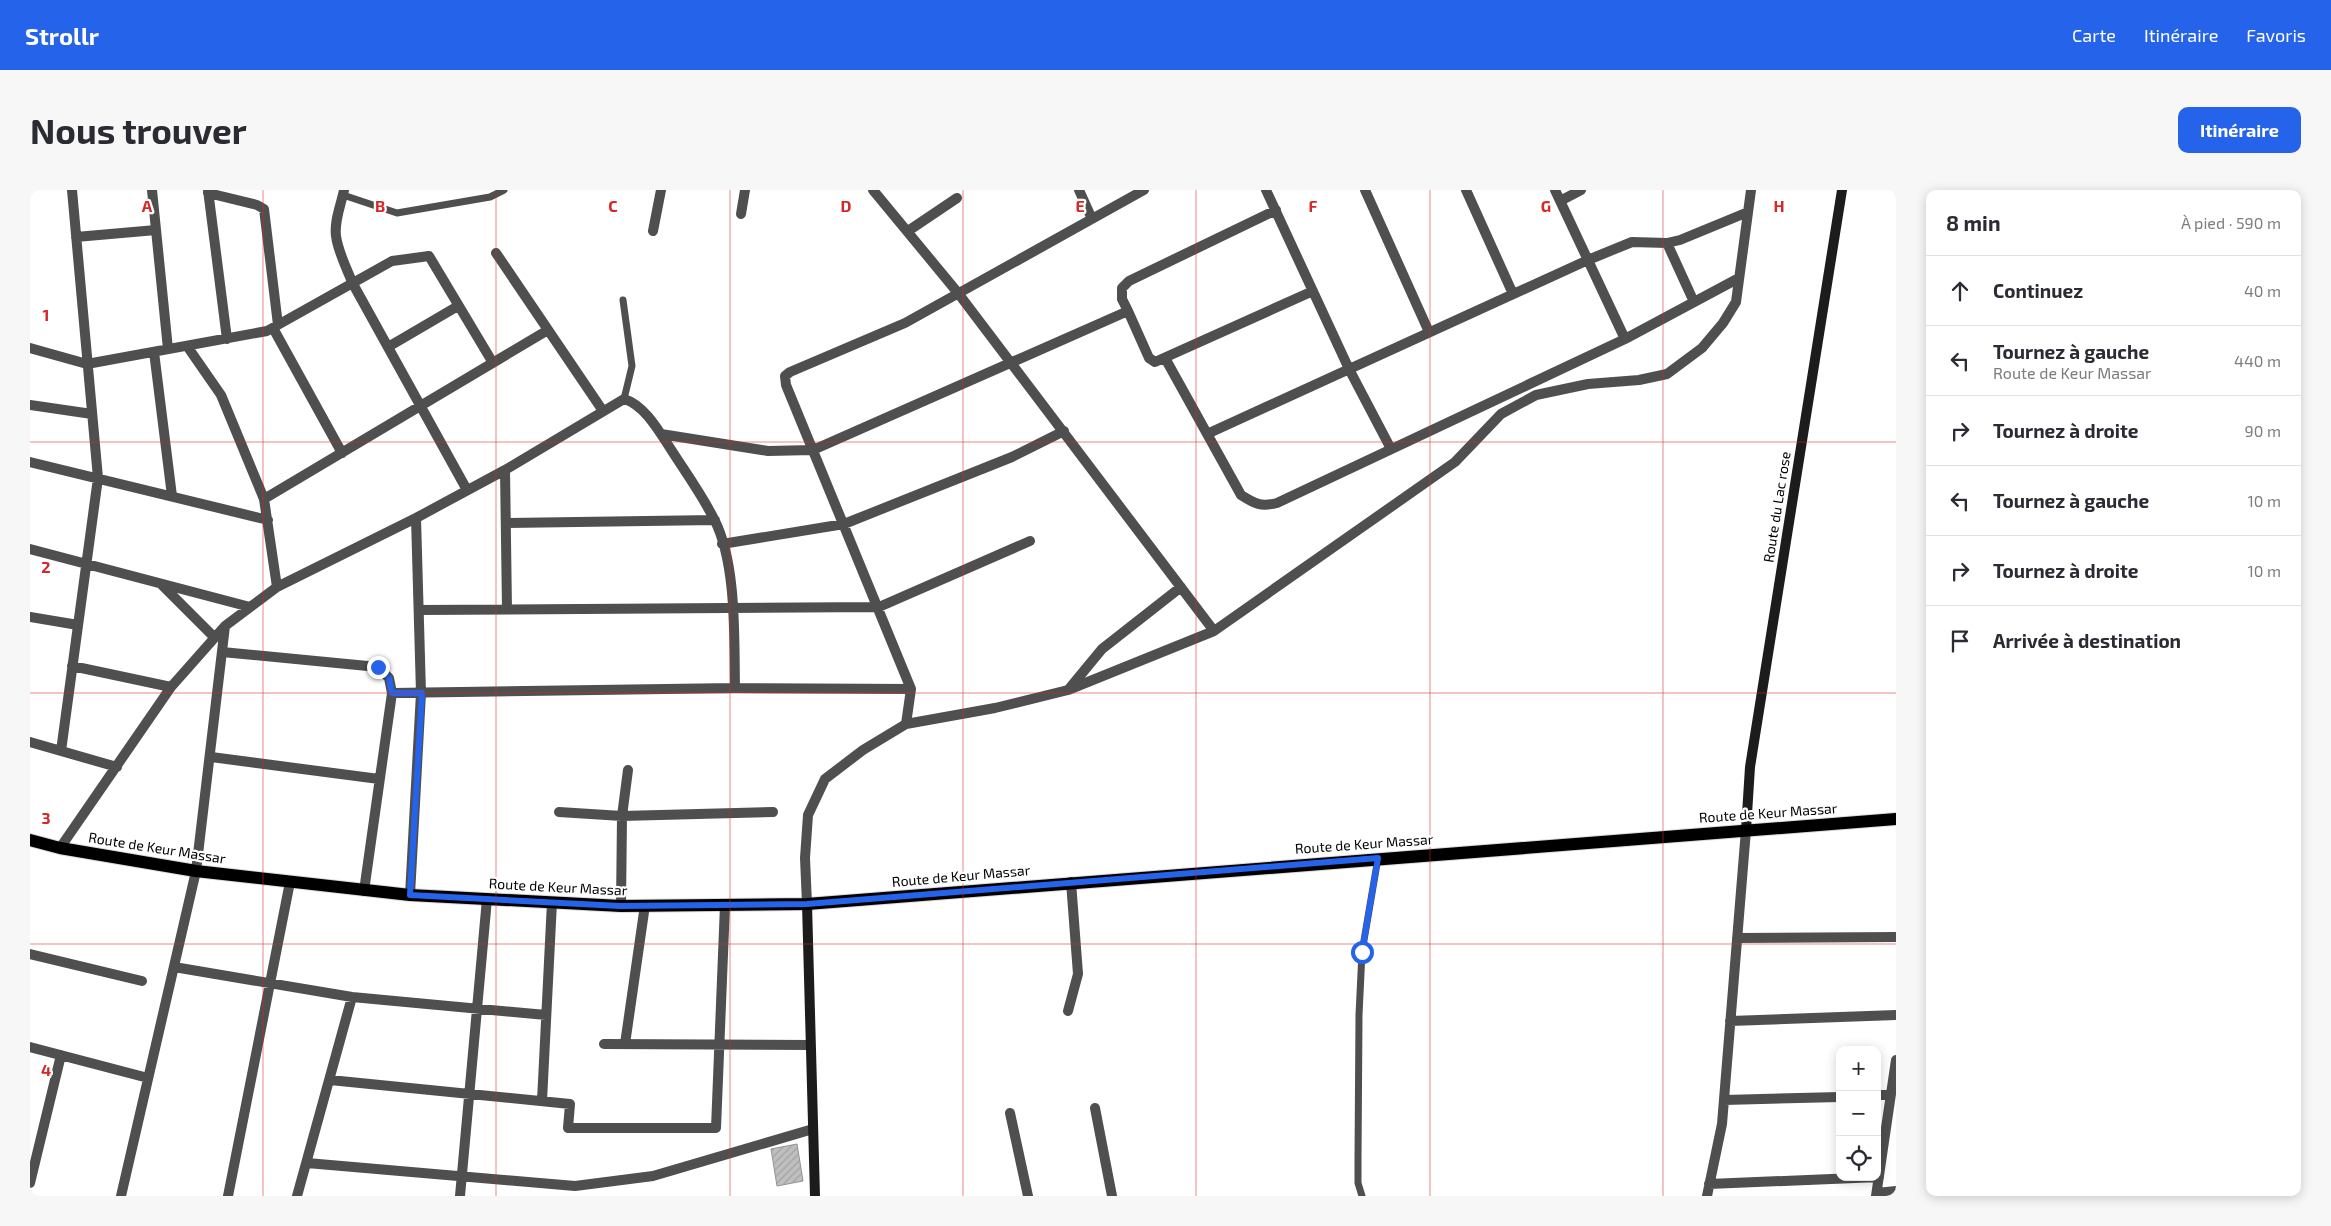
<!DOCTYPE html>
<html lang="fr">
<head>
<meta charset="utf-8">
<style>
	:root { --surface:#fff; --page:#f7f7f7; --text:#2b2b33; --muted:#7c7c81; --line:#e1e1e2; --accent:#2563eb }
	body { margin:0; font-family:"Exo 2",sans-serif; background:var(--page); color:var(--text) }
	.controls { position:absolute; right:15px; bottom:15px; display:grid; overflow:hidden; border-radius:10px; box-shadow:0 2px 12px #0003 }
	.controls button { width:45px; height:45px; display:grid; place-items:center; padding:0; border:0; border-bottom:1px solid var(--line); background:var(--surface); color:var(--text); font:25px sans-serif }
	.stop { position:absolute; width:15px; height:15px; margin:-11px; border:4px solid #2563eb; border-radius:50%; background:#fff }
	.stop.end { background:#2563eb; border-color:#fff; box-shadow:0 1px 5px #0008 }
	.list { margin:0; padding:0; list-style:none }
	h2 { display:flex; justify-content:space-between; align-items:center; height:65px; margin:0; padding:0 20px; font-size:21px }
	h2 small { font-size:16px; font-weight:400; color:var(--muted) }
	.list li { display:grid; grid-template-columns:32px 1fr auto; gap:15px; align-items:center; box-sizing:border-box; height:70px; padding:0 20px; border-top:1px solid var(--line) }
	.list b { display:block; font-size:19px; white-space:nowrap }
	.list p { margin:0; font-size:16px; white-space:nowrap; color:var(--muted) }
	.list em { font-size:16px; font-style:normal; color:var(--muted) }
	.icon { flex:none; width:28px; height:28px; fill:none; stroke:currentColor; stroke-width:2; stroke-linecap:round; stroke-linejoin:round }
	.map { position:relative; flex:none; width:1866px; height:1006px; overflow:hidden; border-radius:10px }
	header { display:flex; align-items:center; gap:30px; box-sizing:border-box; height:70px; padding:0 25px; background:var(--accent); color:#fff }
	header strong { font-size:24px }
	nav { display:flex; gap:28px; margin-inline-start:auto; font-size:18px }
	.intro { display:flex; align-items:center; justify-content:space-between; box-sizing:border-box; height:120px; padding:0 30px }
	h1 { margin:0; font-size:35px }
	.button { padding:12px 22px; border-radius:10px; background:var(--accent); color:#fff; font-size:18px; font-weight:700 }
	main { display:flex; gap:30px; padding:0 30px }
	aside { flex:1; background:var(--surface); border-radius:10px; box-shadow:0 2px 12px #0003 }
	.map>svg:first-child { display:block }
	.building { fill:url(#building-hatch); stroke:#939393 }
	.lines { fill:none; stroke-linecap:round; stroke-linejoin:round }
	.primary-casing { stroke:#dbdbdb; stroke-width:14 }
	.lane { stroke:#4f4f4f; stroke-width:7 }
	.street { stroke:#4f4f4f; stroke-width:10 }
	.secondary { stroke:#1c1c1c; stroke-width:10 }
	.primary { stroke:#000; stroke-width:12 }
	.route { stroke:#2563eb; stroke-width:6 }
	.grid { fill:none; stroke:#d62828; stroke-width:1; stroke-opacity:0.55 }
	.labels { text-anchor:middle; stroke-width:4.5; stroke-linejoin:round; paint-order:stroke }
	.street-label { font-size:14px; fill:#000; stroke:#fff }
	.grid-label { font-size:16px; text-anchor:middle; font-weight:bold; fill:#d62828; stroke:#fff; stroke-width:4.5; stroke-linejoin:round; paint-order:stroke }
</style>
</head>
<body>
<header>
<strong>Strollr</strong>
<nav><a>Carte</a><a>Itinéraire</a><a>Favoris</a></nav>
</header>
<div class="intro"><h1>Nous trouver</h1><a class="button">Itinéraire</a></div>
<main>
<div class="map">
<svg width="1866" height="1006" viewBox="0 0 1866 1006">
	<defs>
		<pattern id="building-hatch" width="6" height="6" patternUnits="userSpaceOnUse" patternTransform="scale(1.25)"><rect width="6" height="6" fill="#bfbfbf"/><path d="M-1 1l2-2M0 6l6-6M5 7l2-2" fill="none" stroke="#a2a2a2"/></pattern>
	</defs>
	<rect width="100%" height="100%" fill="#fff"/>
	<path class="building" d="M767 954 773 991 747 996 741 959Z"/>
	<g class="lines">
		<g class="primary-casing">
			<path id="primary" d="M0 650 30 658 166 681 380 705 591 716 777 714 1866 629"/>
		</g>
		<path class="lane" d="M313 5 367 23 460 7 474 0
			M593 110 602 176 594 209
			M1332 1006 1328 993V969L1329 825 1332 762 1348 668"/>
		<path class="street" d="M122 0 138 159
			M178 0 197 149
			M314 0C311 15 304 31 306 46 308 62 317 79 323 94L437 300
			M843 0 928 103 1184 441
			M1049 0 1062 29
			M1236 0 1319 179 1361 259
			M1335 0 1399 142
			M1436 0 1483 104
			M1525 0 1595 149
			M178 3 227 15 234 19 248 135
			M1530 11 1551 0
			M711 24 715 0
			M623 41 631 0
			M878 41 927 8
			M46 47 126 40
			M1637 53 1664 112
			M466 63 573 221
			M1098 121 1119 168 1125 172 1283 101
			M243 138 312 263
			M157 156 191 205 234 309 247 397
			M358 157 428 116
			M0 158 57 174 237 141 362 71 399 66 463 173
			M124 162 142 306
			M1135 168 1211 305C1225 314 1231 317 1247 313L1595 149 1709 88
			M0 215 62 224
			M631 244 738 261 783 260 1098 121 1092 109V98L1099 91 1246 20
			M1177 244 1558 70 1602 52 1637 53 1650 50 1718 22
			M0 272 238 330
			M475 280 477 419
			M234 309 518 140
			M476 333 685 330
			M692 354 814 334 982 267 1034 241
			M0 359 220 417
			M132 395 184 447
			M389 420 849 417 1000 351
			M0 427 48 435
			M192 462 348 477 359 488 362 503 334 701
			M42 476 141 497
			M1039 499 1072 459 1151 397
			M362 503 705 498 881 499
			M876 534 965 518 1038 500 1184 441 1425 272 1471 224 1506 205 1558 194 1609 190 1637 184 1672 158 1693 133 1706 112 1721 0
			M0 552 87 577
			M31 561 68 288 42 0
			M181 567 349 589
			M529 622 592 626 743 622
			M30 658 141 497 195 436 247 397 386 328 475 280 594 209C615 215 630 243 642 261 656 283 672 305 684 329 707 373 704 448 705 498
			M380 705 391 503 386 328
			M777 714 775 668 778 625 795 589 833 560 876 534 881 499 756 195 755 186 760 182 875 133 1114 0
			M591 716 592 626 598 580
			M1707 748 1866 747
			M0 764 112 791
			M144 777 322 807 516 825
			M1038 821 1048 784 1041 692
			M1700 831 1866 825
			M574 854 780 855
			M595 854 615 715
			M0 857 118 888
			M300 890 540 914 538 938H686L695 715
			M1847 905H1860
			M1694 910 1810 907
			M512 911 522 712
			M1065 918 1082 1006
			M980 923 998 1006
			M277 973 545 996 623 986 783 939
			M0 993 31 865
			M1679 994 1849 987
			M1847 1003 1866 1001
			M91 1006 166 681 195 436
			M198 1006 260 692
			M267 1006 322 807
			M430 1006 457 709
			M1677 1006 1692 934 1716 640
			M1846 1006 1866 870"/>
		<path class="secondary" d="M1716 640 1720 577 1812 0
			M777 714 785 1006"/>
		<use href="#primary" class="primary"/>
	</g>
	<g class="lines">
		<path class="route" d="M348 477 359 488 362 503H392L380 705 590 716 777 714 1348 668 1332 762"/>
	</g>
	<path class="grid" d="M233 0V1006M466 0V1006M700 0V1006M933 0V1006M1166 0V1006M1400 0V1006M1633 0V1006M0 252H1866M0 503H1866M0 754H1866"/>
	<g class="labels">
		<g class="street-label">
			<text transform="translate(1747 317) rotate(-81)" y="5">Route du Lac rose</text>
			<text transform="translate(1738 623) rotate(-4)" y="5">Route de Keur Massar</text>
			<text transform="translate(1334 654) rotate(-4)" y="5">Route de Keur Massar</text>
			<text transform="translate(127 658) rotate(9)" y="5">Route de Keur Massar</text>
			<text transform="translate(931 686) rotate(-5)" y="5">Route de Keur Massar</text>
			<text transform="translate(528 697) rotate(3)" y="5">Route de Keur Massar</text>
		</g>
	</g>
	<g class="grid-label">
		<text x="117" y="22">A</text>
		<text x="350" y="22">B</text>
		<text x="583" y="22">C</text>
		<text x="816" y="22">D</text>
		<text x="1050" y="22">E</text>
		<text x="1283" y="22">F</text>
		<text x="1516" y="22">G</text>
		<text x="1749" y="22">H</text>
		<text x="16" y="131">1</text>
		<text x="16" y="383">2</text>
		<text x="16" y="634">3</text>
		<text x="16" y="886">4</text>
	</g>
</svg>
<div class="controls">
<button>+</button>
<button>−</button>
<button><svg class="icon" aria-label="locate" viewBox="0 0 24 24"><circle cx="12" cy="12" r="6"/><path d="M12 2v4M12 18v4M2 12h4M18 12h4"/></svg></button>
</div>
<div class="stop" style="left:1332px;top:762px"></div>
<div class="stop end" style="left:348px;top:477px"></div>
</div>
<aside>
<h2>8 min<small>À pied · 590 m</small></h2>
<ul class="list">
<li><svg class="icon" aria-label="ahead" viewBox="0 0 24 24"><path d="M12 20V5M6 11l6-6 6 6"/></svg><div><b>Continuez</b></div><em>40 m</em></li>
<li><svg class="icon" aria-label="left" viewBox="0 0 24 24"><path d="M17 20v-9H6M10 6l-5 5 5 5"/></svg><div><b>Tournez à gauche</b><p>Route de Keur Massar</p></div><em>440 m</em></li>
<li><svg class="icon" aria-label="right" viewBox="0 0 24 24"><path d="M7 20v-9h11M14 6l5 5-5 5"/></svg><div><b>Tournez à droite</b></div><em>90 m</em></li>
<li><svg class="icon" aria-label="left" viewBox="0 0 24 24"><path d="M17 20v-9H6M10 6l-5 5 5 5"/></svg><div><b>Tournez à gauche</b></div><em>10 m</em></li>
<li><svg class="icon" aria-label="right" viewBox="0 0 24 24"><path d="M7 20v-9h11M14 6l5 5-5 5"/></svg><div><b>Tournez à droite</b></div><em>10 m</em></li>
<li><svg class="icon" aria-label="arrive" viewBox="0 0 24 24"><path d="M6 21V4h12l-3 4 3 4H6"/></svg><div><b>Arrivée à destination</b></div></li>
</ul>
</aside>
</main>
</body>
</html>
